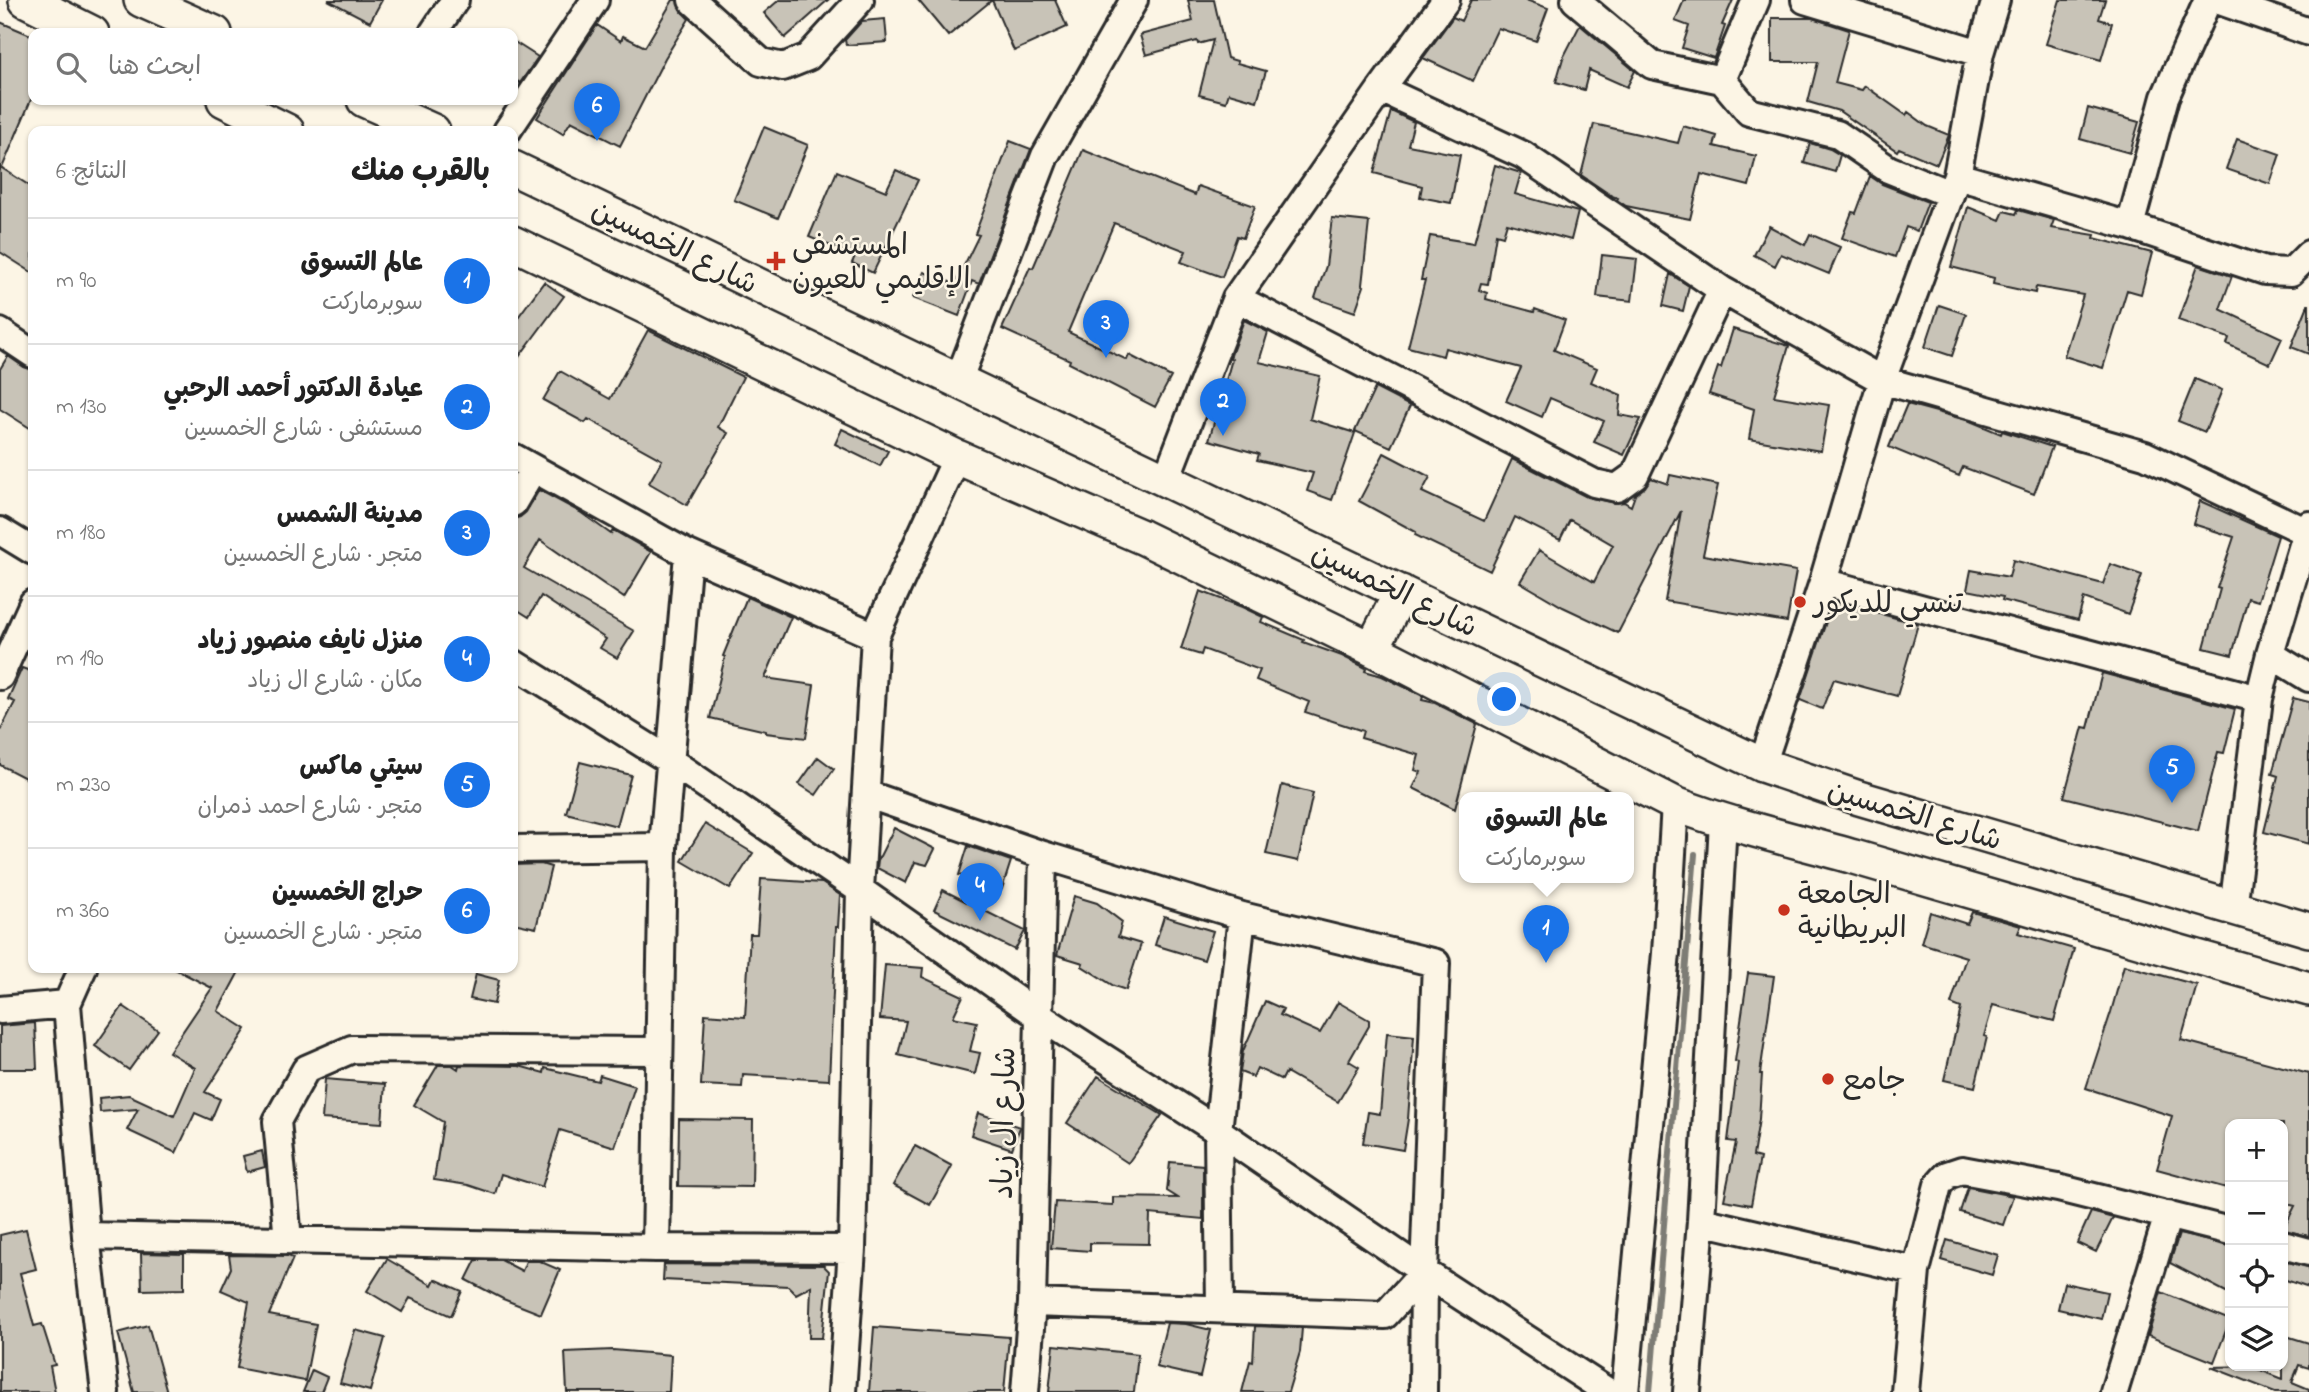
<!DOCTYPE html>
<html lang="ar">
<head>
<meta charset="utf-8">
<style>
	:root { --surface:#fff; --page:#f2f2f2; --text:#222; --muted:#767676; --line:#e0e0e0; --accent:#1a73e8 }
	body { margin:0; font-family:"Indie Flower","Playpen Sans Arabic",sans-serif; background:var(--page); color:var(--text); direction:rtl }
	.controls { position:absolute; right:21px; bottom:21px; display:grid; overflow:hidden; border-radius:14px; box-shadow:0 2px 5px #0004 }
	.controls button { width:63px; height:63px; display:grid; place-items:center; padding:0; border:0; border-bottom:2px solid var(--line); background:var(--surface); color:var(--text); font:35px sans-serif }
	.you { position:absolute; left:1505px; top:700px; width:24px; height:24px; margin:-18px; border:5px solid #fff; border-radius:50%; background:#1a73e8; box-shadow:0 0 0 10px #1a73e833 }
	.badge { display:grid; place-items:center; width:46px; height:46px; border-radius:50%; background:var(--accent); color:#fff; font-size:23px; font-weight:700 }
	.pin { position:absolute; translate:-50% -58px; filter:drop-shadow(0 2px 4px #0008) }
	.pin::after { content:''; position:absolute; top:37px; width:24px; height:21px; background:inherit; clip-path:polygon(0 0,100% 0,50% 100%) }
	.popup { position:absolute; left:1459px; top:792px; width:175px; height:91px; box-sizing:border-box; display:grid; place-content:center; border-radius:14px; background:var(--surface); filter:drop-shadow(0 2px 5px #0005); font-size:23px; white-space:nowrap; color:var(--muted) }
	.popup b { font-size:26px; color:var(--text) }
	.popup::after { content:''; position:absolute; left:50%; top:100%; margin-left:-14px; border:14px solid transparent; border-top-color:var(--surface) }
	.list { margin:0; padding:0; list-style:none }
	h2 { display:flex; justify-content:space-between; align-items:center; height:91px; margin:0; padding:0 28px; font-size:30px }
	h2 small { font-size:23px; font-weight:400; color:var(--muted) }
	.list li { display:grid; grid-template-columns:46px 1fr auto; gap:21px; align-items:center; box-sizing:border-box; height:126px; padding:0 28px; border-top:2px solid var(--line) }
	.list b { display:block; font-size:26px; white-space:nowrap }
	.list p { margin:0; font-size:23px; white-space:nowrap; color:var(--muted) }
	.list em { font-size:23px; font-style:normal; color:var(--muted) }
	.icon { flex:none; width:38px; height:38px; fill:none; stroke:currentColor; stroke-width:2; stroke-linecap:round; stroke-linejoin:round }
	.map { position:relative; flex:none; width:2309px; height:1392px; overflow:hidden; direction:ltr }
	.search { position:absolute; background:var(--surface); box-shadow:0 2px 5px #0004; left:28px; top:28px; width:490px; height:77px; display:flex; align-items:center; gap:18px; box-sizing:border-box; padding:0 24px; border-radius:14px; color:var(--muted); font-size:26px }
	.panel { position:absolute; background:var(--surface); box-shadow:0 2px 5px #0004; left:28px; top:126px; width:490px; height:847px; border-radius:14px; direction:rtl }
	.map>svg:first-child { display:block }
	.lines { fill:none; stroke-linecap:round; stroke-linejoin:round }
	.stream { stroke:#7d7b74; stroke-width:6 }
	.building { fill:#c8c3b7; stroke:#2b2b2b; stroke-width:2 }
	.minor-casing { stroke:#2b2b2b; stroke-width:32 }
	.major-casing { stroke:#2b2b2b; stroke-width:38 }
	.minor { stroke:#fcf5e5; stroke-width:26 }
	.major { stroke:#fcf5e5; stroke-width:33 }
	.poi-dot { fill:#c8321e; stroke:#fcf5e5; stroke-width:2.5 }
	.labels { text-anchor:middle; stroke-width:5; stroke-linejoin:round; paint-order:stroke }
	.poi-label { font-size:30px; fill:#2b2b2b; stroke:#fcf5e5; text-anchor:start }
	.street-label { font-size:30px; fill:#2b2b2b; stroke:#fcf5e5 }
</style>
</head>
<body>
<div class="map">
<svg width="2309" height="1392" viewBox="0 0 2309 1392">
	<rect width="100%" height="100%" fill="#fcf5e5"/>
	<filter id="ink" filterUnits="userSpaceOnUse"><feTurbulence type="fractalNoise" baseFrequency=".0143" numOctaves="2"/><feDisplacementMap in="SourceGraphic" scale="14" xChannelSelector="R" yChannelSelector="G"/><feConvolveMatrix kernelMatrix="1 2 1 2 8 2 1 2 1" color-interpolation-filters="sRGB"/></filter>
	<g filter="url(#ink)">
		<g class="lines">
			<path class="stream" d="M1650 1392 1695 854"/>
		</g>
		<path class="building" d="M328 0H382L370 22Z
			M673 0H677L681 11 689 19 665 58 620 146 571 121 563 134 537 118 597 25 621 41 623 36 645 47Z
			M779 0H828L785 38 764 13Z
			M918 0H1055L1067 27 1014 51 992 0 948 36Z
			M1188 0H1214L1227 58 1237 61V63L1266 71 1257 101 1229 93 1226 102 1199 95 1213 40 1198 44 1197 41 1146 55 1140 35 1193 21Z
			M1471 0H1526L1548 8 1536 41 1498 28 1473 81 1423 58 1453 17 1461 21Z
			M1684 0H1733L1722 25 1725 26 1714 58 1682 48 1689 26 1675 21Z
			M2060 0H2105L2099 19 2112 23 2101 60 2046 44Z
			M1772 18H1812L1849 30 1835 83 1862 90 1865 86 1906 115 1908 112 1927 126 1949 135 1937 164 1899 148 1897 151 1839 111 1808 102 1818 62H1772Z
			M885 19 887 42 846 45 845 40 862 21Z
			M0 22 33 36V95L2 168 33 188V273L0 252Z
			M1580 25 1635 71 1627 87 1589 70 1584 90 1556 82 1563 58Z
			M513 41 538 57 520 83 513 78Z
			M2088 108 2139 122 2130 153 2080 139Z
			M1391 111 1414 122 1408 145 1460 155 1451 203 1420 197 1422 186 1374 173Z
			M1594 124 1678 143 1683 126 1717 136 1714 146 1756 156 1749 186 1701 174 1690 219 1626 206 1617 200 1618 198 1612 196 1581 175Z
			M764 127 808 145 778 218 734 200Z
			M2237 139 2280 154 2270 184 2226 169Z
			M1010 141 1031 149 979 284 972 281 959 316 913 298 924 272 955 284 979 235 975 234Z
			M1810 143 1830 149 1840 155 1835 172 1804 163Z
			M1083 150 1195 195 1198 186 1255 206 1243 238 1237 236 1222 277 1181 262 1186 251 1114 223 1068 332 1127 360 1129 355 1171 377 1155 407 1069 363 1070 360 1002 329 1030 267 1033 268Z
			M1495 165 1521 173 1515 194 1578 212 1571 240 1507 223 1503 236 1496 234 1488 284 1481 283 1479 290 1487 293 1486 299 1534 312 1535 309 1565 320 1554 350 1597 368 1591 382 1621 395 1619 415 1641 419 1624 455 1594 442 1604 421 1550 398 1542 417 1506 401 1521 368 1445 348 1443 356 1408 347 1425 280H1421L1430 236 1474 243Z
			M896 170 918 180 873 273 852 263 855 256 809 237 837 171 886 191Z
			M1870 176 1882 184 1928 202 1917 231 1906 227 1895 257 1842 238 1852 212 1856 213Z
			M1968 207 2000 220 2004 211 2016 214 2018 210 2054 220 2051 228 2095 235 2094 238 2152 253 2141 294 2127 290 2103 368 2064 356 2083 295 2036 287 2035 293 1993 284 1994 278 1951 267Z
			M1332 218 1369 222 1362 285 1364 286 1355 312 1315 298 1326 266Z
			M1769 226 1805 245 1810 234 1840 247 1829 274 1781 254 1775 266 1754 255Z
			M1602 255 1637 259 1632 301 1597 297Z
			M2198 265 2232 276 2220 309 2282 338 2270 364 2227 344 2229 338 2178 320Z
			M1670 274 1689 286 1683 311 1663 306Z
			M544 282 564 296 513 365V324Z
			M1939 305 1966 314 1952 356 1925 347Z
			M2308 305H2309V354L2291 347Z
			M1244 320 1268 332 1259 362 1320 376 1310 419 1355 433 1332 500 1307 491 1313 473 1257 460 1259 454 1209 440 1232 359 1230 358Z
			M1733 329 1789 346 1774 396 1829 405 1821 451 1749 439 1754 409 1709 394 1718 367 1721 368Z
			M648 330 743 377 718 427 728 433 687 505 649 483 662 460 588 419 585 423 543 400 560 371 610 399Z
			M8 356 24 367 33 370V430L0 409V369Z
			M2195 379 2222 390 2205 432 2178 421Z
			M1375 388 1410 406 1391 447 1355 431Z
			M1907 404 1970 421 2001 434 2002 431 2052 447 2034 494 1963 467 1959 476 1889 447Z
			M842 429 888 451 880 466 835 444Z
			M1384 453 1430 477 1422 492 1484 521 1512 459 1587 497 1614 503 1624 502 1631 506 1635 495 1645 487 1651 478 1668 484 1670 475 1718 485 1703 555 1796 571 1787 622 1665 601 1681 511 1618 633 1563 607 1520 582 1539 550 1594 582 1613 545 1570 520 1560 540 1515 517 1490 571 1415 535 1416 532 1359 501Z
			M539 490 580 512 611 534 613 530 651 552 624 598 540 540 524 568 634 631 617 658 600 648 606 639 541 596 529 617 513 607V519L520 517 526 512Z
			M2200 501 2278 536 2258 601 2248 598 2232 655 2204 648 2220 589 2217 588 2234 537 2193 524Z
			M2013 560 2103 584 2110 564 2142 575 2128 614 2084 598 2078 620 2002 600 2003 597 1967 590 1971 570 2009 577Z
			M1200 591 1242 607 1263 617 1261 622 1304 640 1303 642 1342 656 1366 668 1365 671 1382 676 1423 696 1422 700 1435 703 1477 724 1455 809 1413 788 1421 772 1415 770 1419 755 1361 738 1363 731 1305 712 1309 702 1256 680 1260 670 1203 649 1201 655 1181 649Z
			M747 597 791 617 765 678 814 685 806 738 766 733V731L710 718 725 657 723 656Z
			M1833 601 1918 624 1897 696 1834 679 1822 709 1800 700Z
			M22 668 33 672V782L0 765V731L15 702 8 699Z
			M2102 673 2235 709 2224 753 2218 752 2198 831 2064 797 2083 727 2088 728Z
			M2293 698 2309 702V844L2264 832 2278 776 2272 774Z
			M818 757 834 769 816 795 799 784Z
			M580 762 631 775 617 826 566 813Z
			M1282 785 1313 793 1298 861 1266 854Z
			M705 824 753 853 730 889 682 861Z
			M894 828 935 849 927 865 915 862 906 883 877 868 878 860Z
			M968 846 1011 861 1002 889 959 875Z
			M541 864 551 867 536 928 513 923V865Z
			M761 879 822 883 840 895 838 927H836L829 1080 743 1075 742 1087 701 1085 705 1014 745 1017 750 934H757Z
			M943 890 1025 931 1015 950 934 910Z
			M1074 896 1097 903 1122 922 1118 937 1141 944 1126 990 1114 986 1082 966 1083 963 1057 955Z
			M1930 912 1967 924 1972 912 2021 926 2018 933 2074 949 2054 1021 1993 1005 1984 1036 1987 1037 1975 1087 1944 1080 1961 1008 1951 1004 1966 957 1921 943Z
			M1164 916 1213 931 1204 960 1155 945Z
			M885 965 923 968 922 977 963 996 953 1017 977 1022 970 1051 980 1053 975 1074 898 1055 906 1021 880 1019Z
			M2124 965 2197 985 2181 1040 2309 1074V1236L2283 1230 2295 1206 2283 1203V1124H2230V1189L2157 1169 2172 1116 2086 1088 2111 1012Z
			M173 968H241L218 1011 246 1029 205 1092 220 1099 211 1120 195 1113 176 1153 127 1130 138 1109 100 1112 99 1098 129 1095 174 1116 195 1068 169 1052 212 988Z
			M1748 973 1774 976 1760 1074H1762L1759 1119 1753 1156 1760 1158 1751 1205 1724 1200 1736 1142 1728 1141 1738 1062 1735 1061Z
			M476 974 499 980 494 1004 470 999Z
			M1265 1001 1283 1009 1280 1015 1320 1033 1338 1002 1369 1020V1026L1349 1061 1359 1067 1338 1102 1286 1072 1282 1080 1257 1068 1253 1077 1240 1072 1243 1051Z
			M123 1006 158 1030 129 1070 95 1046Z
			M35 1023 37 1069H0V1026Z
			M1387 1033 1414 1036 1408 1119 1403 1150 1363 1143 1368 1112 1380 1114Z
			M438 1065H452L458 1069 459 1065 519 1066 544 1073 545 1068 598 1081 600 1075 635 1086 615 1147 560 1130 542 1187 501 1174 495 1194 468 1185 434 1180 443 1122 414 1105Z
			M1098 1076 1162 1115 1128 1163 1067 1123Z
			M325 1079 385 1084 382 1123 322 1119Z
			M978 1113 1020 1127 1012 1149 971 1135Z
			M679 1119 753 1120 752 1187 678 1186Z
			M915 1146 952 1166 930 1205 893 1185Z
			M262 1151 265 1167 247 1172 243 1156Z
			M1170 1162 1203 1165V1219L1150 1214 1149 1244 1090 1243V1251L1051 1248 1055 1202 1113 1205V1197L1178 1198 1167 1191Z
			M1968 1187 2013 1196 2003 1225 1960 1212Z
			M2091 1212 2113 1218 2096 1252 2077 1243Z
			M26 1229 36 1269 20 1273 34 1326 42 1324 55 1365 50 1366 55 1392H0V1235Z
			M2179 1234 2230 1246V1294L2170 1263Z
			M1947 1240 1998 1255 1992 1275 1941 1260Z
			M141 1253 184 1254V1289L142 1290Z
			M229 1255 288 1256 293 1258 269 1315 316 1324 305 1381 237 1368 249 1302 221 1290 231 1268Z
			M387 1259 432 1285 435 1279 462 1291 451 1316 410 1298 402 1312 367 1291Z
			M476 1260H501L522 1271 526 1261H539L560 1270 541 1314 503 1299 466 1280Z
			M2283 1261 2309 1267V1288L2283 1279Z
			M664 1264 823 1265 829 1271 822 1338H809L811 1286 796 1294 788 1286 663 1280Z
			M2064 1283 2107 1292 2101 1319 2058 1309Z
			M2161 1292 2230 1320 2214 1362 2148 1336Z
			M1167 1323 1186 1324 1211 1330 1200 1377 1156 1367Z
			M148 1325 167 1392H134L118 1333Z
			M1255 1326 1302 1328 1300 1352 1288 1392H1242L1250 1361 1253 1362Z
			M874 1327 1009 1337 1004 1392H869Z
			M355 1330 385 1338 370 1391 340 1383Z
			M2283 1335 2309 1343V1368L2299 1365 2292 1382 2309 1389V1392H2275L2211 1367 2250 1366 2283 1379Z
			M1054 1345 1138 1354 1134 1392H1049Z
			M613 1350 671 1355 669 1392H567L565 1352Z
			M312 1370 327 1377 321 1392H303Z"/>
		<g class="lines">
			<g class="minor-casing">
				<path id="minor" d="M692 0 761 62 783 67 808 57 860 0
					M1575 0 1652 65 1722 80 1749 112 1837 134 1888 169 1950 194
					M1805 0 1980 53
					M2217 0 2309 32
					M433 33 455 0
					M1722 80 1756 0
					M1381 89 1523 155 1722 290 1882 380 2145 455 2309 533
					M507 131 595 0
					M1957 176 2130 226 2265 271 2291 272 2309 254
					M2130 226 2165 97 2208 0
					M1236 298 1594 483 1617 488 1635 475 1722 290
					M0 332 33 354
					M958 381 1045 156 1134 0
					M513 457 688 554 875 636
					M1166 479 1236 298 1381 89 1446 0
					M513 503 533 469
					M0 531 33 551
					M1823 582 2259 699
					M2270 654 2309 678
					M513 663 669 760 860 890 1039 1016 1218 1131 1424 1272 1608 1392
					M0 676 33 603
					M1762 765 1823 582 1882 380 1957 176 1980 53 1996 0
					M866 794 1043 855 1242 916 1436 963 1424 1272 1423 1392
					M513 849 663 847
					M2233 909 2259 699 2270 654 2309 525
					M83 968 67 1004 86 1236 105 1392
					M0 1010 67 1004
					M1701 1221 1916 1271
					M86 1236 656 1248 852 1249
					M288 1240 277 1121 306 1069 352 1049 658 1051
					M2283 1245 2309 1252
					M656 1248 663 847 688 554
					M1032 1303 1385 1315 1424 1272
					M1220 1308 1218 1131 1242 916
					M842 1392 852 1249 860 890 875 636 957 457
					M1025 1392 1032 1303 1043 855
					M1625 1392 1666 953 1675 804
					M1687 1392 1701 1221 1723 822
					M1905 1392 1916 1271 1938 1185 1947 1175 1962 1170 2058 1188 2230 1231
					M2114 1392 2168 1215"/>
			</g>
			<g class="major-casing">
				<path id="major" d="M26 0 92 33
					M141 0 215 33
					M224 100 287 131
					M364 100 433 131
					M513 168 1762 765 1859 798 2309 930
					M513 243 957 457 1142 537 1372 649 1675 804C1733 826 1794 840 1854 857 2005 901 2157 946 2309 989
					M1372 649 1401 592"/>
			</g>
			<use href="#minor" class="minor"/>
			<use href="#major" class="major"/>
		</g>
	</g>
	<g class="poi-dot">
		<path d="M772.5 250.5h7v7h7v7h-7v7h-7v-7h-7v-7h7z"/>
		<circle cx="1800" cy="602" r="7"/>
		<circle cx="1784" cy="910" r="7"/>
		<circle cx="1828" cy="1079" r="7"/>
	</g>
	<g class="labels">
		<g class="poi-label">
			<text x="792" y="254">المستشفى<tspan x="792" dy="34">الإقليمي للعيون</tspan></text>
			<text x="1814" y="612">تنسي للديكور</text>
			<text x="1798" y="903">الجامعة<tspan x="1798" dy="34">البريطانية</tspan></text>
			<text x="1842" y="1089">جامع</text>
		</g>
		<g class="street-label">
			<text transform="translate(675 246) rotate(26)" y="10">شارع الخمسين</text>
			<text transform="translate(1395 589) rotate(26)" y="10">شارع الخمسين</text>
			<text transform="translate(1915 814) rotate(17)" y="10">شارع الخمسين</text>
			<text transform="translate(1003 1123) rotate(-89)" y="10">شارع ال زياد</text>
		</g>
	</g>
</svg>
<div class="controls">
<button>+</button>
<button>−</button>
<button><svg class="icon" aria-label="locate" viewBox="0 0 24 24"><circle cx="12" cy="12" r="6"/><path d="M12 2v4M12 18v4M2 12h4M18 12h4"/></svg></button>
<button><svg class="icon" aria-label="layers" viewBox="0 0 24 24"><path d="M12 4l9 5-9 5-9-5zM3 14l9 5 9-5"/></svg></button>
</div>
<div class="you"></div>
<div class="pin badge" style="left:1546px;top:963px">1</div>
<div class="popup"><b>عالم التسوق</b>سوبرماركت</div>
<div class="pin badge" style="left:1223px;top:436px">2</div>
<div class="pin badge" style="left:1106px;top:358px">3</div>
<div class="pin badge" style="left:980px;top:921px">4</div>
<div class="pin badge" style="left:2172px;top:803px">5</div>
<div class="pin badge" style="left:597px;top:141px">6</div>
<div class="search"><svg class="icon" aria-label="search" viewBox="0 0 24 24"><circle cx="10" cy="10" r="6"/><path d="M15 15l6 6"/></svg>ابحث هنا</div>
<section class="panel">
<h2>بالقرب منك<small>النتائج: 6</small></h2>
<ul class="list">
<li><span class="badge">1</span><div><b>عالم التسوق</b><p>سوبرماركت</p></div><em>90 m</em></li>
<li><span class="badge">2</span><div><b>عيادة الدكتور أحمد الرحبي</b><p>مستشفى · شارع الخمسين</p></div><em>130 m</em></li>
<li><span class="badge">3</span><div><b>مدينة الشمس</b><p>متجر · شارع الخمسين</p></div><em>180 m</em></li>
<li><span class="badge">4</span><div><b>منزل نايف منصور زياد</b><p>مكان · شارع ال زياد</p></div><em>190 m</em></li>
<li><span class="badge">5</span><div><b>سيتي ماكس</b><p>متجر · شارع احمد ذمران</p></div><em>230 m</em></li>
<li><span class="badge">6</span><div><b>حراج الخمسين</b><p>متجر · شارع الخمسين</p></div><em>360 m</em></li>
</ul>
</section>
</div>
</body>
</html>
